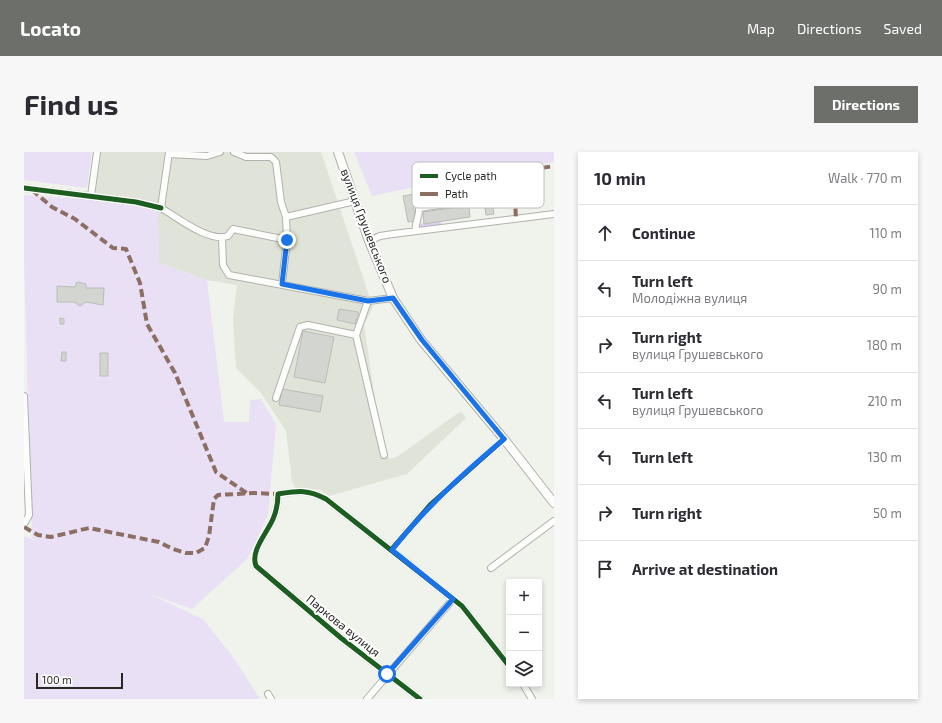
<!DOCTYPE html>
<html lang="en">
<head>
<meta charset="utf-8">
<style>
	:root { --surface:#fff; --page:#f7f7f7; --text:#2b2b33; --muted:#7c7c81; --line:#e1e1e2; --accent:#6d6f6a }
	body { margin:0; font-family:"Exo 2",sans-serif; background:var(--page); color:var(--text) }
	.controls { position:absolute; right:12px; bottom:12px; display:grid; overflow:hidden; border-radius:0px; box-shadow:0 2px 6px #0003 }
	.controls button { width:36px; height:36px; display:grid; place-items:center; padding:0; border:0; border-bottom:1px solid var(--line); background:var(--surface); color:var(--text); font:20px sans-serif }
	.scale { position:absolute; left:12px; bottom:10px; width:87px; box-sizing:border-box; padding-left:4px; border:2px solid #272824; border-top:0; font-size:11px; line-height:14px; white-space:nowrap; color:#272824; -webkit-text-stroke:3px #fff; paint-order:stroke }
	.stop { position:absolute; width:12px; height:12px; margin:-9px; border:3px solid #1a73e8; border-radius:50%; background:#fff }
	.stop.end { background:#1a73e8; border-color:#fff; box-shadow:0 1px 4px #0008 }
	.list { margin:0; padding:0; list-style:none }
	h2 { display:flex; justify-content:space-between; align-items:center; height:52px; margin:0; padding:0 16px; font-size:17px }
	h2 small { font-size:13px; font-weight:400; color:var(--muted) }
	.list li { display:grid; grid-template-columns:26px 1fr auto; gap:12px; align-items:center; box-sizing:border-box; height:56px; padding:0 16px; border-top:1px solid var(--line) }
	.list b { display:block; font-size:15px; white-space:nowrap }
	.list p { margin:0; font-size:13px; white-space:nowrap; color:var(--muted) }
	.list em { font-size:13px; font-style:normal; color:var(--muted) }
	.icon { flex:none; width:22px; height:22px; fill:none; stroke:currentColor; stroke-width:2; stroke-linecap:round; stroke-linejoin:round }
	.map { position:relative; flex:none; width:530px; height:547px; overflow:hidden; border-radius:0px }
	header { display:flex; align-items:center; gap:24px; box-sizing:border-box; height:56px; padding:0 20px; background:var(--accent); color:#fff }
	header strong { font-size:19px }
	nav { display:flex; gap:22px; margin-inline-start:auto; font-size:14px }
	.intro { display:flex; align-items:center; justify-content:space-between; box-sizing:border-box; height:96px; padding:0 24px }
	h1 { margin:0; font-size:28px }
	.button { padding:10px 18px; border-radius:0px; background:var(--accent); color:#fff; font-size:14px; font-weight:700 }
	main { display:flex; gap:24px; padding:0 24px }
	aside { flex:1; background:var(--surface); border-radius:0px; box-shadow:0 2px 6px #0003 }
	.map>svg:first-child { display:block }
	.built { fill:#e0e4d8 }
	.green { fill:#e9e0f5 }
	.forest { fill:#dfcff3 }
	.building { fill:#d3d5d0; stroke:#babcb7 }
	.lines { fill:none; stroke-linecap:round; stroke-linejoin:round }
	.minor-casing { stroke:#b0b2ad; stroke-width:8 }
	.major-casing { stroke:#b0b2ad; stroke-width:10 }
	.minor { stroke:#fdfdfc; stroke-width:6 }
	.major { stroke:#fdfdfc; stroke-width:8 }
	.quiet { stroke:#8d6e63; stroke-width:4; stroke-dasharray:8 4; stroke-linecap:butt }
	.cycleway-casing { stroke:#fff; stroke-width:8 }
	.cycleway { stroke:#1b5e20; stroke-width:5 }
	.route { stroke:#1a73e8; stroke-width:5 }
	.labels { text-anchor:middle; stroke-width:4; stroke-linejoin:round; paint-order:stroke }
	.street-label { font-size:12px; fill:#272824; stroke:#fff }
	.key { fill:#fff; stroke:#bebebd; stroke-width:1 }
	.key-label { font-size:11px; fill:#272824 }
</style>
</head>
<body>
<header>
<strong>Locato</strong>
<nav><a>Map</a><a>Directions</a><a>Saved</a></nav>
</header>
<div class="intro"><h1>Find us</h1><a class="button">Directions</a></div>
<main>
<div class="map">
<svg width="530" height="547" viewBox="0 0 530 547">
	<rect width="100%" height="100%" fill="#f0f2ec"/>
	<path class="built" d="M76 0H297L349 155 340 173 351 247 362 303 366 307 374 304 437 259 442 266 383 322 305 344 296 338 271 335 268 329 262 279 237 241 212 216 209 167 213 133 183 128 135 111 69 47Z"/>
	<path class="green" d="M0 0H68L63 36 0 28Z
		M330 0H530V10L444 24 348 44Z
		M0 43 104 50 134 59 135 111 183 128 200 270H225L226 248 237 247 252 272 244 363 223 407 168 457 123 441 179 467 209 505 236 547H0V384L14 390 8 386 0 109Z"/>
	<path class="forest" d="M410 68 415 69 418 72 416 75 395 78 396 72Z"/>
	<path class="building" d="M396 41 398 50 389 52 392 69 384 70 379 44Z
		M434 55H445L446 65 400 72 399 60Z
		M469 55 470 62 462 63 461 56Z
		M53 130 62 132V136H80L79 153 62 150 56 154 50 150H33V134L51 135Z
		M315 157 334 160V168L332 167 331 172 313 168Z
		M36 166 40 167V172H36Z
		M279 179 310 185 301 231 270 225Z
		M38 200H42V209H37Z
		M76 201H84V224H76Z
		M258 237 299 244 296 260 255 253Z"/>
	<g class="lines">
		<g class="minor-casing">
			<path id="minor" d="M145 0 137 56C153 65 185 91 204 84L209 77 263 88
				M210 0 222 5H247L252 10 257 50 262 65 263 88 258 132
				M145 2 183 4 196 0
				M0 36 112 50 137 56
				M67 44 73 0
				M262 65 331 49
				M392 79C390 71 396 65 395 56L443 49 447 44V27
				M198 86 199 113 205 123 344 149 369 146
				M345 89 356 84 369 82 530 62
				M332 183 360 303
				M0 244 5 363 0 372
				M252 246 276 175 284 173 332 183 344 149
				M368 397 407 352 480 287
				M467 416 530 369
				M499 532 508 547
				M244 542 247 547
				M343 547 429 447
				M396 547 317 486 232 414C226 399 243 381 249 367 252 360 254 351 254 342 274 339 283 337 302 347L438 454 485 514"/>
		</g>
		<g class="major-casing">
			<path id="major" d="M314 0 345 89 369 146 397 188 480 287 530 351"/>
		</g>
		<use href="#minor" class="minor"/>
		<use href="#major" class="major"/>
		<path class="quiet" d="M487 21 490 29 492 67
			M447 27 530 14
			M8 38 28 55 51 67 89 96 102 97 116 131 123 172 151 221 192 320 224 342
			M0 375 14 383 27 385 65 376 135 390 149 397 162 401H172L181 396 185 384 190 347 194 343 229 341 254 342"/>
		<g class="cycleway-casing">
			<path id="cycleway" d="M0 36 112 50 137 56
				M368 397 407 352 480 287
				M396 547 317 486 232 414C226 399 243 381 249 367 252 360 254 351 254 342 274 339 283 337 302 347L438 454 485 514"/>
		</g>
		<use href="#cycleway" class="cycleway"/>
	</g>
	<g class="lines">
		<path class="route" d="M263 88 258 132 344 149 369 146 398 188 480 287C440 321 401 356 368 398L429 447 363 522"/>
	</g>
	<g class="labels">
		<g class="street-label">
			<text transform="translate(342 74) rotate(69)" y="4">вулиця Грушевського</text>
			<text transform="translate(319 474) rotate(39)" y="4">Паркова вулиця</text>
		</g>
	</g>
	<rect x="388" y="10" width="132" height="46" rx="6" class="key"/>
	<rect x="396" y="22" width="18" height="4" fill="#1b5e20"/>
	<rect x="396" y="40" width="18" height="4" fill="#8d6e63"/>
	<g class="key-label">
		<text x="421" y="28">Cycle path</text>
		<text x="421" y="46">Path</text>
	</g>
</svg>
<div class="controls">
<button>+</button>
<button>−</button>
<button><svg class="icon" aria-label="layers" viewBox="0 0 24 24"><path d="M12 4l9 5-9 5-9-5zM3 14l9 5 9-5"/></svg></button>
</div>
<div class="scale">100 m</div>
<div class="stop" style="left:363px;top:522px"></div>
<div class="stop end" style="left:263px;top:88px"></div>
</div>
<aside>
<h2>10 min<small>Walk · 770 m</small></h2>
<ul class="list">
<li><svg class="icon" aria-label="ahead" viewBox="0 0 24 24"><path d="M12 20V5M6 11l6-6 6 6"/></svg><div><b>Continue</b></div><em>110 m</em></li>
<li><svg class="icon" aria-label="left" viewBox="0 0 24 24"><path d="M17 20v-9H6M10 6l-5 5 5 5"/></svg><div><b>Turn left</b><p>Молодіжна вулиця</p></div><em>90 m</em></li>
<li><svg class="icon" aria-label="right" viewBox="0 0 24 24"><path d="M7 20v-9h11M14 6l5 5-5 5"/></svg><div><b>Turn right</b><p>вулиця Грушевського</p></div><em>180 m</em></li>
<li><svg class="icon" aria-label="left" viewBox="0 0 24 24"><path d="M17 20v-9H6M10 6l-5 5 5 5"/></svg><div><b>Turn left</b><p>вулиця Грушевського</p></div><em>210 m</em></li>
<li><svg class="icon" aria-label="left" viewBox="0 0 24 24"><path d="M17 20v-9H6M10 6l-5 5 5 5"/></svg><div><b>Turn left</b></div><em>130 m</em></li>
<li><svg class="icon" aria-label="right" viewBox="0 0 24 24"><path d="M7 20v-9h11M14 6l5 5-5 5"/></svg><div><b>Turn right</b></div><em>50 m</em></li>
<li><svg class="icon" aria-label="arrive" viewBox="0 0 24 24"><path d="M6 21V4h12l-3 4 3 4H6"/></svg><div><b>Arrive at destination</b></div></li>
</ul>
</aside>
</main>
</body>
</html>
